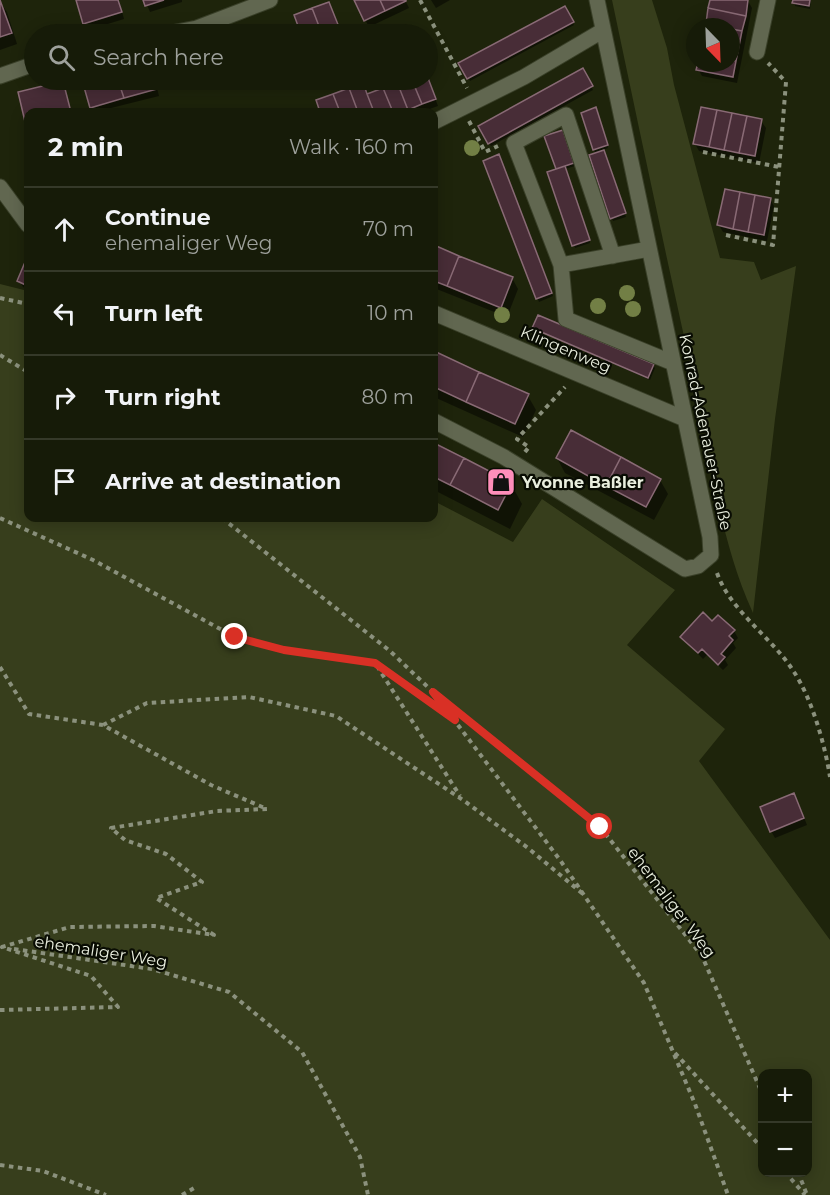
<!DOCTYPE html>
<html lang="en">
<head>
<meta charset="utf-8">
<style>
	:root { --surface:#161b08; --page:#232816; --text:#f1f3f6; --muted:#9ea19c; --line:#353929 }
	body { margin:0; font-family:Montserrat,sans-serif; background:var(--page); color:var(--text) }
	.controls { position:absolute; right:18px; bottom:18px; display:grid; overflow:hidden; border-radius:12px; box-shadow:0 3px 15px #0003 }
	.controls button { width:54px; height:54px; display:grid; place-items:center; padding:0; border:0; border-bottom:2px solid var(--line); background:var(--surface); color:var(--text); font:30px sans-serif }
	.compass { position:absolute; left:686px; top:18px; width:54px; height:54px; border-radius:50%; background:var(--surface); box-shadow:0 3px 15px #0003; rotate:157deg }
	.stop { position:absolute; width:18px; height:18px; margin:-14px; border:4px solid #d93025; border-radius:50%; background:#fff }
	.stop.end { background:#d93025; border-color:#fff; box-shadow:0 2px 6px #0008 }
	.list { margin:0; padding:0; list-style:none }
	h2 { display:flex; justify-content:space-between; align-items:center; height:78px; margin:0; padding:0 24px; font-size:26px }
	h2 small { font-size:20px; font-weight:400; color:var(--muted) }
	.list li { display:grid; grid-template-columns:39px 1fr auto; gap:18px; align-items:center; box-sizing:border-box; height:84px; padding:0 24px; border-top:2px solid var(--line) }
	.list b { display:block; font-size:22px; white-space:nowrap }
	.list p { margin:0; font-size:20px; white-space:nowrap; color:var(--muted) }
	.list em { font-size:20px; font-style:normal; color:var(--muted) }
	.icon { flex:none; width:33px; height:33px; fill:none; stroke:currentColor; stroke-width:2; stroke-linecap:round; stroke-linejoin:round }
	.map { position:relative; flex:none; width:830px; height:1195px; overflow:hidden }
	.search { position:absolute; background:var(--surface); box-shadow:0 3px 15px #0003; left:24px; top:24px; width:414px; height:66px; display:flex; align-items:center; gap:15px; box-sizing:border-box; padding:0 21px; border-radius:33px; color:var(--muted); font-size:22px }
	.panel { position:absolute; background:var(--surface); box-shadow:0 3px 15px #0003; left:24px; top:108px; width:414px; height:414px; border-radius:12px }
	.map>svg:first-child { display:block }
	.green { fill:#373e1c; fill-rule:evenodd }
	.shadow { fill:#0007 }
	.building { fill:#482d37; stroke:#896a75; stroke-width:1.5 }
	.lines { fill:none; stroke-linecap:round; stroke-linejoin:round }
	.minor-casing { stroke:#3a4029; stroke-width:17 }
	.path { stroke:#8b917d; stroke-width:4; stroke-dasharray:4.5 4.5; stroke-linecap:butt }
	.minor { stroke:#616750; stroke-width:15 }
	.tree { fill:#727f45 }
	.route { stroke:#d93025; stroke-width:8 }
	.labels { text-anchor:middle; stroke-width:4.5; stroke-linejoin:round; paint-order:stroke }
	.street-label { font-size:16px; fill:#e9eede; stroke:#090c03 }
	.poi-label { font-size:16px; font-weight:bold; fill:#e9eede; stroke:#090c03; text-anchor:start }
</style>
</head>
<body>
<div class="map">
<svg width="830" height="1195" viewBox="0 0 830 1195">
	<rect width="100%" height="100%" fill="#1e240b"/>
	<path class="green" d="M612 0H652L667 48 674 85 720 258 754 262 761 280 796 266 775 419 753 613C720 540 715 476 698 399 668 266 640 133 612 0Z
		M0 284 28 291V518H434V501L513 542 542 499 675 590 627 645 725 729 699 761 830 940V1195H0ZM762 1074H808V1172H762Z"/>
	<path class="shadow" d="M78 0H119L124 19 88 30Z
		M145 0H182V2L150 12Z
		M355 0H405L409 8 369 27Z
		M431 0H450L436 8Z
		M712 0 748 1 752 8 737 83 702 76 698 69 699 63H731V27H706Z
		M794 0H811L810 9 795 6Z
		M0 2 7 12 17 44 0 50Z
		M329 3 342 34H303L296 16Z
		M565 8 574 25 470 81 460 63Z
		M583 70 593 90 491 146 480 127Z
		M428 79 438 106 421 112H322L318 101 366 91 368 95 408 80Z
		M84 80H155L159 96 95 112Z
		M179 80H218L184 89Z
		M62 83 72 112H28V127L19 94Z
		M597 112 608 148 602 150 626 217 613 221 594 149Z
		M761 121 766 128 759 163 699 151 695 144Z
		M564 134 575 166 565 169 590 243 575 248 558 170Z
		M500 159 553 296 539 302 485 162Z
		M770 199 774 206 767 241 723 232 719 225Z
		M434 247 512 278 518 289 507 317 434 288Z
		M28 258V290L23 287 19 280Z
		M533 328 653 365 655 368 650 380Z
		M434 353 528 396 536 410 523 437 434 397Z
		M434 444 511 484 522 504 510 529 434 490Z
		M557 458 660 480 668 494 654 520 565 473Z
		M712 623 734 631 738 638 733 643 736 648 725 660 728 665 723 670 707 655 703 659 682 637Z
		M798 802 807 825 775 838 771 831Z"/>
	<path class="building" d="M0 0 12 33 0 37Z
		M76 0H118L122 12 83 24Z
		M143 0H164L145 6Z
		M354 0H380L385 11 364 21Z
		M380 0H406V1L385 11Z
		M710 0H748L746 16 708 8Z
		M793 0H810L809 6 792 3Z
		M329 2 341 32 322 34 312 8Z
		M565 6 574 22 467 79 458 63Z
		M312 8 322 34H301L294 15Z
		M708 8 746 16 742 31 706 24Z
		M271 28 273 34H252Z
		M731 29 742 31 739 46 731 44Z
		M731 44 739 46 736 61 731 60Z
		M731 60 736 61 733 77 696 70 698 63H731Z
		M583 68 593 86 488 144 478 126Z
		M428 78 436 99 422 104 412 80Z
		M82 80H118L124 98 90 108Z
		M118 80H154L157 89 124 98Z
		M404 80H412L422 104 408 110 397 82Z
		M63 81 71 112H28L26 126 18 92Z
		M363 82 367 94 374 112H358L349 88Z
		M397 82 408 110 393 112 383 88Z
		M349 88 358 112H340L333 94Z
		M383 88 393 112H374L367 94Z
		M333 94 340 112H320L316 100Z
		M596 107 608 145 593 150 581 113Z
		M701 107 717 110 709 147 693 144Z
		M717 110 732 113 724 150 709 147Z
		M732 113 747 116 739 153 724 150Z
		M747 116 762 119 755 156 739 153Z
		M563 130 574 163 556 169 544 136Z
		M604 150 626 213 610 219 589 155Z
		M499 154 552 293 536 299 483 161Z
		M565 166 590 240 572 246 547 172Z
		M725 189 740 192 733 229 717 225Z
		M740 192 755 195 748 232 733 229Z
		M755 195 771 198 764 235 748 232Z
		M434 245 459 256 447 286 434 281Z
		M28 255V286L17 281Z
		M459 256 513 277 501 308 447 286Z
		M538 315 654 364 648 378 532 328Z
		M434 351 479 372 466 402 434 387Z
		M479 372 529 394 515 424 466 402Z
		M571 430 621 457 606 486 556 458Z
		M434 443 464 458 450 485 434 477Z
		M621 457 661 479 646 507 606 486Z
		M464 458 512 483 498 510 450 485Z
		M703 612 712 621 718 615 735 630 729 636 733 640 721 654 725 657 718 665 702 649 698 653 680 637Z
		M794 793 804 818 770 832 760 807Z"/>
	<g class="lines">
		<g class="minor-casing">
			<path id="minor" d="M166 34 197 28 270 0
				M757 52 768 0
				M0 76 34 64
				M434 122 524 77 602 31
				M0 187 28 225
				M613 256 566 115 514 143 561 265 566 319 673 363
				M561 265 649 249
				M434 313 685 419
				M434 421 504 457 685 569 698 566 711 555 710 537 597 0"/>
		</g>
		<path class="path" d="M420 0 467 88
			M469 121 485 152 498 146
			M703 152 779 167
			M726 235 773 245 786 82 768 63
			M0 298 28 304
			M0 355 28 372
			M525 452 529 447 517 439 565 387
			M0 518 93 560 235 637 284 649 375 663 449 716
			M222 518 390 651 433 692 560 860 644 983 695 1104 728 1195
			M717 573C731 612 772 637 794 672 812 699 825 745 830 777
			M377 666 460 796
			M0 667 29 714 103 725
			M438 697 600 827 702 956 762 1093
			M14 949 152 969 229 992 302 1052 360 1157 368 1195
			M0 1010 118 1007 91 976 2 947 70 927 154 926 214 935 156 898 202 882 166 854 125 840 111 828 217 811 267 809 211 785 103 725 147 703 249 697 336 716 463 800 528 848 583 894
			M675 1053 762 1148
			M0 1165 43 1171 106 1195
			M785 1172 805 1195
			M798 1172 807 1195
			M182 1195 196 1187"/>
		<use href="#minor" class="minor"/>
	</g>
	<g class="tree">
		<circle cx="472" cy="148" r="8"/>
		<circle cx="627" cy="293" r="8"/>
		<circle cx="598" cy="306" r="8"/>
		<circle cx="633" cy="309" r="8"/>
		<circle cx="502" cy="315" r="8"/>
	</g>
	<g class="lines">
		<path class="route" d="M235 637 284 650 375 663 455 720 433 692 600 827"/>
	</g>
	<defs>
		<g id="shop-square" transform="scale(1.5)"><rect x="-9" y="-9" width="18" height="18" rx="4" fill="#ff8eba" stroke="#090c03"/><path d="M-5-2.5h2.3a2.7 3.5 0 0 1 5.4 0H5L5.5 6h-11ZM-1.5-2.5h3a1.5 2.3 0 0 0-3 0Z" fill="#111"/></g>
	</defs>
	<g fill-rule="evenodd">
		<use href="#shop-square" x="501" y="482"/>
	</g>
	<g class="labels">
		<g class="street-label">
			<text transform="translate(566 349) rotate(23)" y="6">Klingenweg</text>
			<text transform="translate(706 432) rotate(78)" y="6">Konrad-Adenauer-Straße</text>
			<text transform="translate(672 902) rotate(53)" y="6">ehemaliger Weg</text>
			<text transform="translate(101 951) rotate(9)" y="6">ehemaliger Weg</text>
		</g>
		<g class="poi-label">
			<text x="522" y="488">Yvonne Baßler</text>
		</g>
	</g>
</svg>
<div class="controls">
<button>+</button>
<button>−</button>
</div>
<svg class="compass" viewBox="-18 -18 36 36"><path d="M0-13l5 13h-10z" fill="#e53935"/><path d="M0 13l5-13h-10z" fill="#9ea19c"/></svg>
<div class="stop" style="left:600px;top:827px"></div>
<div class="stop end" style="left:235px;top:637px"></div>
<div class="search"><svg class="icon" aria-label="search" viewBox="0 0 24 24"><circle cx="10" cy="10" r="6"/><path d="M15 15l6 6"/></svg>Search here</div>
<section class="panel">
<h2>2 min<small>Walk · 160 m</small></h2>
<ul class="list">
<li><svg class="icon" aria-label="ahead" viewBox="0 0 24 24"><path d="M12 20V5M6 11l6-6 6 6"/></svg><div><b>Continue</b><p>ehemaliger Weg</p></div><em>70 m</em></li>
<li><svg class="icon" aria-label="left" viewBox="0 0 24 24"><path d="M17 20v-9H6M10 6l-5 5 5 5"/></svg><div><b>Turn left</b></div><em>10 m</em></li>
<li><svg class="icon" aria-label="right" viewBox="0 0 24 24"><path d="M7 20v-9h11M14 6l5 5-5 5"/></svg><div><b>Turn right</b></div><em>80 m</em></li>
<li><svg class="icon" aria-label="arrive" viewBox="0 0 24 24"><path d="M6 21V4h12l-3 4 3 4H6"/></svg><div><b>Arrive at destination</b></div></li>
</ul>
</section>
</div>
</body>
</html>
